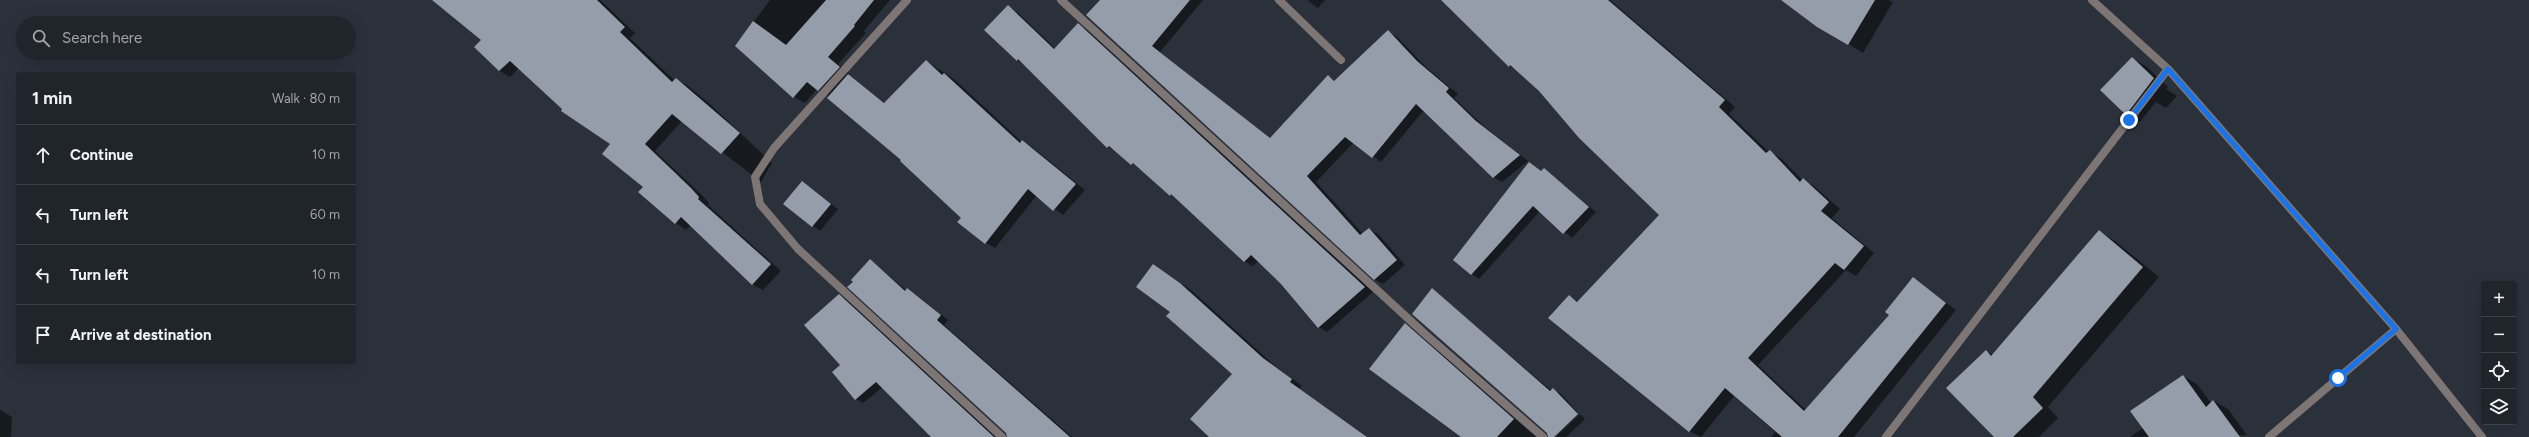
<!DOCTYPE html>
<html lang="en">
<head>
<meta charset="utf-8">
<style>
	:root { --surface:#20252c; --page:#2d3138; --text:#f1f3f6; --muted:#a2a5a9; --line:#3d4248 }
	body { margin:0; font-family:Figtree,sans-serif; background:var(--page); color:var(--text) }
	.controls { position:absolute; right:12px; bottom:12px; display:grid; overflow:hidden; border-radius:4px; box-shadow:0 4px 16px #0002 }
	.controls button { width:36px; height:36px; display:grid; place-items:center; padding:0; border:0; border-bottom:1px solid var(--line); background:var(--surface); color:var(--text); font:20px sans-serif }
	.stop { position:absolute; width:12px; height:12px; margin:-9px; border:3px solid #1a73e8; border-radius:50%; background:#fff }
	.stop.end { background:#1a73e8; border-color:#fff; box-shadow:0 1px 4px #0008 }
	.list { margin:0; padding:0; list-style:none }
	h2 { display:flex; justify-content:space-between; align-items:center; height:52px; margin:0; padding:0 16px; font-size:17px }
	h2 small { font-size:13px; font-weight:400; color:var(--muted) }
	.list li { display:grid; grid-template-columns:26px 1fr auto; gap:12px; align-items:center; box-sizing:border-box; height:60px; padding:0 16px; border-top:1px solid var(--line) }
	.list b { display:block; font-size:15px; white-space:nowrap }
	.list em { font-size:13px; font-style:normal; color:var(--muted) }
	.icon { flex:none; width:22px; height:22px; fill:none; stroke:currentColor; stroke-width:2; stroke-linecap:round; stroke-linejoin:round }
	.map { position:relative; flex:none; width:2529px; height:437px; overflow:hidden }
	.search { position:absolute; background:var(--surface); box-shadow:0 4px 16px #0002; left:16px; top:16px; width:340px; height:44px; display:flex; align-items:center; gap:10px; box-sizing:border-box; padding:0 14px; border-radius:22px; color:var(--muted); font-size:15px }
	.panel { position:absolute; background:var(--surface); box-shadow:0 4px 16px #0002; left:16px; top:72px; width:340px; height:292px; border-radius:4px }
	.map>svg:first-child { display:block }
	.shadow { fill:#0007 }
	.building { fill:#949da9 }
	.lines { fill:none; stroke-linecap:round; stroke-linejoin:round }
	.minor { stroke:#7d7674; stroke-width:8 }
	.route { stroke:#1a73e8; stroke-width:5 }
</style>
</head>
<body>
<div class="map">
<svg width="2529" height="437" viewBox="0 0 2529 437">
	<rect width="100%" height="100%" fill="#2a313b"/>
	<path class="shadow" d="M433 0H600L635 33 630 38 675 81 676 79 687 85 711 105 772 163 761 182 682 121 655 151 702 195 709 203 708 205 781 271 763 290 752 284 691 225 686 230 676 223 640 192 644 187 611 144 564 109 519 68 510 77 500 71 476 47 482 40Z
		M770 0H890L864 31 866 33 838 64 850 74 849 75 885 103 926 61 954 79 1022 142 1032 147 1085 190 1063 215 1037 195 995 248 986 243 959 222 962 218 903 160 829 96 817 89 805 103 794 97 736 46Z
		M1146 0H1203L1160 52 1271 139 1328 76 1336 81 1388 32 1397 37 1426 67 1458 94 1454 98 1485 127 1528 161 1502 182 1493 177 1424 110 1381 162 1354 142 1316 182 1363 234 1369 229 1378 234 1405 265 1383 284 1374 279 1087 15Z
		M1307 0H1325L1318 8Z
		M1443 0H1610L1735 107 1729 114 1769 152 1781 158 1802 180 1814 186 1840 209 1832 218 1874 253 1856 276 1846 270 1758 365 1806 410 1890 315 1914 279 1956 310 1854 437H1771L1775 432 1734 396 1701 437 1689 431 1569 296 1579 302 1661 215 1539 90 1520 73 1509 66Z
		M1834 0H1888L1893 2 1863 53 1818 26Z
		M1009 7 1017 12 1056 49 1079 25 1087 30 1373 292 1327 332 1318 327 1281 283 1258 261 1253 266 1245 262 1179 200 1117 151 1107 147 1025 64 1017 60Z
		M2132 58 2147 67 2168 87 2166 89 2177 96 2166 108 2156 102 2140 122 2126 114Z
		M1544 170 1596 212 1572 238 1540 211 1479 279 1472 274 1454 260Z
		M802 182 838 209 820 231 784 204Z
		M2099 231 2115 241 2159 277 2048 407 2058 418 2039 437H1996L1986 351 1993 355Z
		M870 260 906 290 915 294 948 320 944 325 1072 437H1007V433L854 282Z
		M1154 265 1191 290 1274 365 1302 386 1299 389 1365 435 1363 437H1211L1234 374 1172 312Z
		M1432 290 1552 391 1553 390 1561 394 1578 413 1553 437H1548V432Z
		M839 295 847 300 996 437H933L883 387 863 403 856 399 842 365Z
		M1405 324 1413 329 1536 437H1462Z
		M2183 376 2197 384 2211 403 2214 401 2228 409 2247 435 2130 437 2143 428Z
		M0 410 12 417 11 437H0Z
		M1580 414 1585 419 1566 437H1556Z"/>
	<path class="building" d="M432 0H597L625 27 620 32 672 82 676 78 740 133 721 154 672 114 645 144 691 188 699 197 698 199 771 264 752 285 681 217 675 224 638 192 643 187 602 154 610 144 561 111 562 109 510 61 499 71 474 47 481 40Z
		M826 0H874L854 25 855 26 828 57 840 67 818 91 807 82 793 98 735 46 753 21 786 45Z
		M1100 0H1190L1152 46 1270 138 1328 75 1334 81 1388 30 1417 61 1449 88 1446 92 1476 121 1520 155 1493 178 1416 104 1372 158 1345 137 1307 176 1360 235 1369 228 1397 260 1374 280 1086 15Z
		M1441 0H1608L1725 100 1719 107 1766 153 1770 150 1800 182 1803 178 1829 202 1821 211 1864 246 1844 270 1835 263 1748 358 1804 411 1889 315 1885 312 1913 277 1946 303 1838 437H1782L1725 388 1689 432 1548 318 1569 295 1577 302 1659 215 1579 138 1539 91 1510 65 1509 67Z
		M1781 0H1875L1848 45 1817 27Z
		M1008 5 1054 49 1078 23 1365 287 1318 328 1281 284 1251 255 1244 262 1171 194 1170 196 1133 163 1131 165 1109 146 1107 148 1018 59 1017 61 984 30Z
		M2132 57 2154 78 2126 115 2100 90Z
		M926 60 942 75 944 73 1020 143 1022 140 1076 184 1053 211 1028 189 985 244 957 222 961 218 900 161 901 160 827 98 848 74 884 103Z
		M1529 162 1541 171 1544 168 1589 207 1563 234 1533 206 1471 275 1453 260Z
		M802 181 831 204 812 227 783 204Z
		M2099 230 2143 267 2033 397 2043 408 2013 437H1994L1946 388 1986 350 1991 356Z
		M870 259 905 291 907 288 941 315 937 320 1070 437H1007L1006 433 847 287 853 282 851 280Z
		M1153 264 1180 283 1263 358 1292 379 1290 382 1367 437H1209L1190 419 1232 374 1166 316 1170 312 1136 287Z
		M1432 288 1550 391 1553 388 1578 414 1554 437H1548L1547 433 1412 314Z
		M839 294 994 437H931L876 382 855 400 832 372 840 365 804 325Z
		M1405 323 1514 419 1497 437H1461L1369 369Z
		M2183 375 2206 407 2213 400 2240 437H2149L2130 411Z"/>
	<g class="lines">
		<path class="minor" d="M907 0 774 148 755 177 760 204 798 249 1002 437
			M1061 0 1425 334 1543 437
			M1279 0 1341 60
			M2092 0 2168 69 2396 329 2482 437
			M1886 437 2168 69
			M2269 437 2396 329"/>
	</g>
	<g class="lines">
		<path class="route" d="M2129 120 2168 69 2396 329 2338 378"/>
	</g>
</svg>
<div class="controls">
<button>+</button>
<button>−</button>
<button><svg class="icon" aria-label="locate" viewBox="0 0 24 24"><circle cx="12" cy="12" r="6"/><path d="M12 2v4M12 18v4M2 12h4M18 12h4"/></svg></button>
<button><svg class="icon" aria-label="layers" viewBox="0 0 24 24"><path d="M12 4l9 5-9 5-9-5zM3 14l9 5 9-5"/></svg></button>
</div>
<div class="stop" style="left:2338px;top:378px"></div>
<div class="stop end" style="left:2129px;top:120px"></div>
<div class="search"><svg class="icon" aria-label="search" viewBox="0 0 24 24"><circle cx="10" cy="10" r="6"/><path d="M15 15l6 6"/></svg>Search here</div>
<section class="panel">
<h2>1 min<small>Walk · 80 m</small></h2>
<ul class="list">
<li><svg class="icon" aria-label="ahead" viewBox="0 0 24 24"><path d="M12 20V5M6 11l6-6 6 6"/></svg><div><b>Continue</b></div><em>10 m</em></li>
<li><svg class="icon" aria-label="left" viewBox="0 0 24 24"><path d="M17 20v-9H6M10 6l-5 5 5 5"/></svg><div><b>Turn left</b></div><em>60 m</em></li>
<li><svg class="icon" aria-label="left" viewBox="0 0 24 24"><path d="M17 20v-9H6M10 6l-5 5 5 5"/></svg><div><b>Turn left</b></div><em>10 m</em></li>
<li><svg class="icon" aria-label="arrive" viewBox="0 0 24 24"><path d="M6 21V4h12l-3 4 3 4H6"/></svg><div><b>Arrive at destination</b></div></li>
</ul>
</section>
</div>
</body>
</html>
